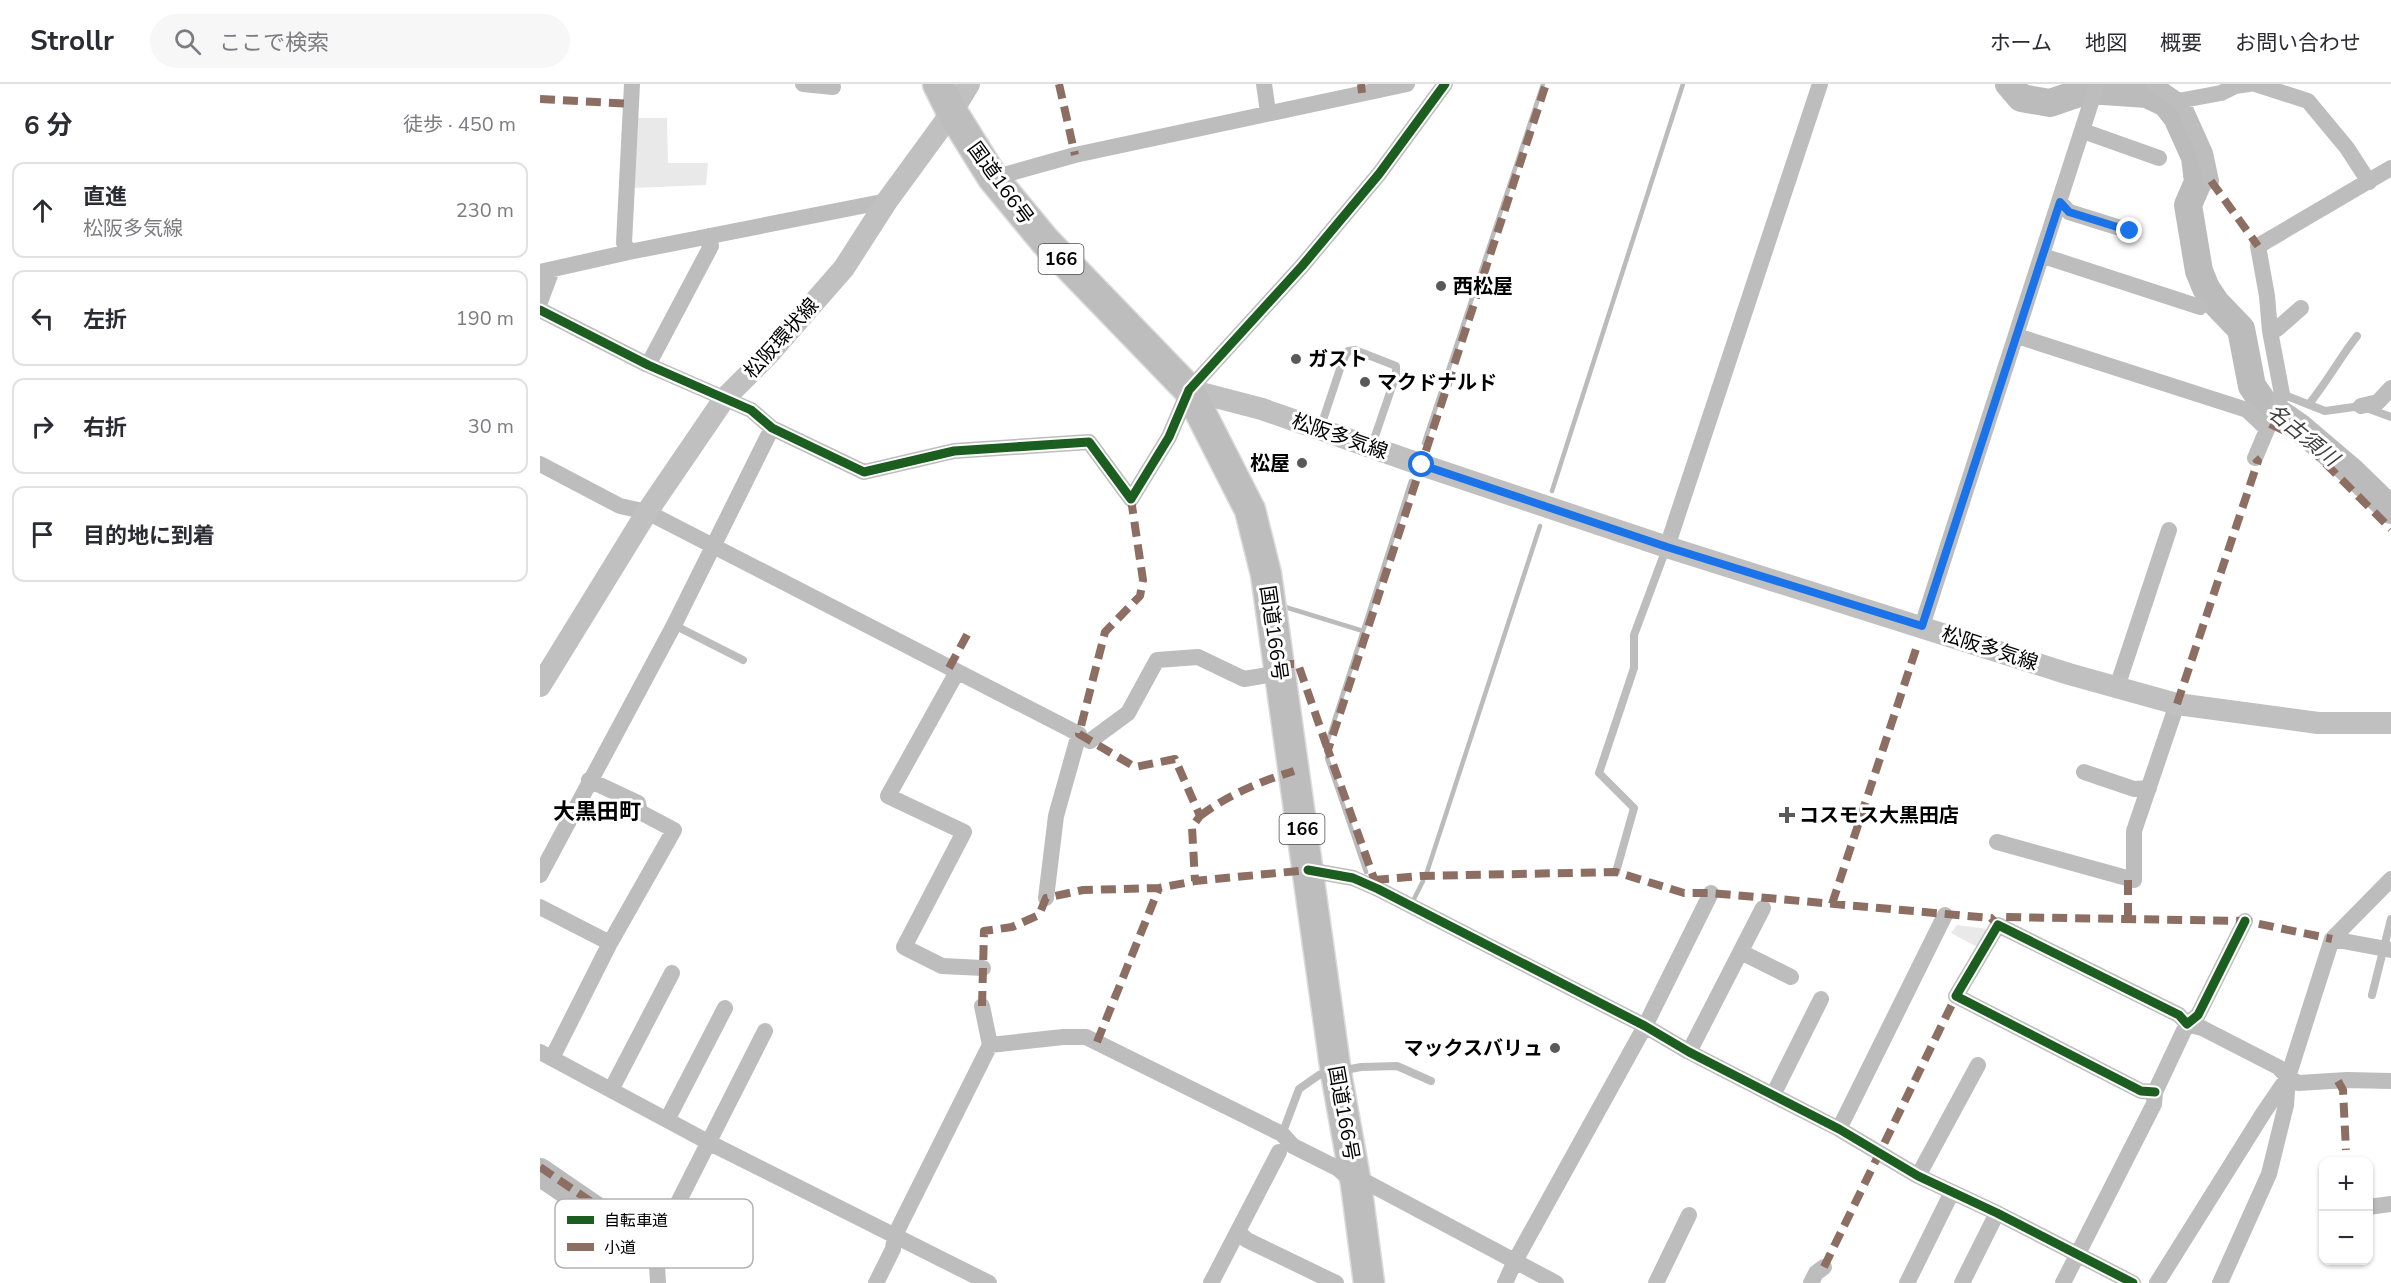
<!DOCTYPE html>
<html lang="ja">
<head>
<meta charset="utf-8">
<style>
	:root { --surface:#fff; --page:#f7f7f7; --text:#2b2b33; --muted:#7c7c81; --line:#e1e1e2 }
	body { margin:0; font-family:"Nunito Sans","Noto Sans JP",sans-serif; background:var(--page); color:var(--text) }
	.controls { position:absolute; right:18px; bottom:18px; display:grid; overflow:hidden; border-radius:12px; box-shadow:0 2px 4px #0004 }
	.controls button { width:54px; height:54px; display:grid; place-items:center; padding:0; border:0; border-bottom:2px solid var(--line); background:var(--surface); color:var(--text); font:30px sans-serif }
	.stop { position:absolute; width:18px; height:18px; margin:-14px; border:4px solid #1a73e8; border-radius:50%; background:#fff }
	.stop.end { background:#1a73e8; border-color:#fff; box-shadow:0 2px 6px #0008 }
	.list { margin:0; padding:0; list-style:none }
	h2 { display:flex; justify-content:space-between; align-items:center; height:78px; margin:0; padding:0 24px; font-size:26px }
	h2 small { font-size:20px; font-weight:400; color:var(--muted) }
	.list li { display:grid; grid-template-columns:39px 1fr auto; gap:18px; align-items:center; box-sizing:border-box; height:96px; margin:0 12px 12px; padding:0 12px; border:2px solid var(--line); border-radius:12px }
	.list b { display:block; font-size:22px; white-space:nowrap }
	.list p { margin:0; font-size:20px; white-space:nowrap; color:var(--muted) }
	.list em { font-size:20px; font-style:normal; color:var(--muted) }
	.icon { flex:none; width:33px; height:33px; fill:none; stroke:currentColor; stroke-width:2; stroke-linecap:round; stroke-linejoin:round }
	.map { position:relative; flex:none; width:1851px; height:1199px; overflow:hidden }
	header { display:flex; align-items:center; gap:36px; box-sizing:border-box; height:84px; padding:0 30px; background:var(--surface); border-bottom:2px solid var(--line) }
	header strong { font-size:28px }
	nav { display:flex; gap:33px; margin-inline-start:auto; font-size:21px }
	.search { width:420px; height:54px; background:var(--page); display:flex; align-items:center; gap:15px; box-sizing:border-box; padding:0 21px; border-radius:33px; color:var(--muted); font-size:22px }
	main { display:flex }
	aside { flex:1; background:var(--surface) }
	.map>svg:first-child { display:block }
	.green { fill:#e9e9e9 }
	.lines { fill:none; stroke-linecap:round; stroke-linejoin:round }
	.stream { stroke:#bbb; stroke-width:4.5 }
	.river { stroke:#bbb; stroke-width:28 }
	.highway-casing { stroke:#dbdbdb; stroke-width:33 }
	.lane { stroke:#bdbdbd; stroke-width:8 }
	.street { stroke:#bdbdbd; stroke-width:16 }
	.secondary { stroke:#c0c0c0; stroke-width:22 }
	.highway { stroke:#bdbdbd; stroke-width:30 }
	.quiet { stroke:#8d6e63; stroke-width:8; stroke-dasharray:15 8; stroke-linecap:butt }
	.cycleway-casing { stroke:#fff; stroke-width:13 }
	.cycleway { stroke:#1b5e20; stroke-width:9 }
	.route { stroke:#1a73e8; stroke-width:8 }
	.poi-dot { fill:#595959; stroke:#fff; stroke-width:2 }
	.labels { text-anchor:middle; stroke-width:6; stroke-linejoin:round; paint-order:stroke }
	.shield { fill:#fff; stroke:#4c4c4c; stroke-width:1.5 }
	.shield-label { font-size:18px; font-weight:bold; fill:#000 }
	.street-label { font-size:20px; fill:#000; stroke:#fff }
	.poi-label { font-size:20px; font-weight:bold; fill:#000; stroke:#fff; text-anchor:start }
	.water-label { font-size:21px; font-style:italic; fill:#3f3f3f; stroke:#fff }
	.quarter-label { font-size:22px; font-weight:bold; fill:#000; stroke:#fff }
	.key { fill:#fff; stroke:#b2b2b2; stroke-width:1.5 }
	.key-label { font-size:16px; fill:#000 }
</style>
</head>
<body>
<header>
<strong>Strollr</strong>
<div class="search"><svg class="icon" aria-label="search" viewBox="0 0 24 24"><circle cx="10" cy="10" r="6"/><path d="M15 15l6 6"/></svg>ここで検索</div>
<nav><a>ホーム</a><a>地図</a><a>概要</a><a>お問い合わせ</a></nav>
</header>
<main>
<aside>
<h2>6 分<small>徒歩 · 450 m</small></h2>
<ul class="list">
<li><svg class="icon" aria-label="ahead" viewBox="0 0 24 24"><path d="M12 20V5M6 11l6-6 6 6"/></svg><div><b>直進</b><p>松阪多気線</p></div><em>230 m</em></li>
<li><svg class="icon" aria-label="left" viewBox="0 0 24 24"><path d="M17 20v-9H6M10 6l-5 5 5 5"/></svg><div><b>左折</b></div><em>190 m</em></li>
<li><svg class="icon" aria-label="right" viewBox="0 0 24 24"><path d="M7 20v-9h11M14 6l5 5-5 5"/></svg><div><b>右折</b></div><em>30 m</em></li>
<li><svg class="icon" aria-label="arrive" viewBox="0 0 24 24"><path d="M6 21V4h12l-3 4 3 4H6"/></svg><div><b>目的地に到着</b></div></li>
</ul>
</aside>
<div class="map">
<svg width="1851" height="1199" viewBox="0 0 1851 1199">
	<rect width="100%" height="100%" fill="#fff"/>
	<path class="green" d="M95 34H127L128 79H168L166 101 93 104Z
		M1417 841 1448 845 1437 863 1411 849Z"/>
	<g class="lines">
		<path class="stream" d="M884 359 1003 0
			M1012 407 1143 0
			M742 522 823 547
			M788 656 871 397
			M787 674 826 788
			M887 788 1000 442
			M873 817 883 797"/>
		<path class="river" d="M1469 0 1481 14 1510 19 1545 7H1563L1607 10 1626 19 1637 33 1655 73 1658 98 1648 121 1659 187 1666 204 1676 219 1701 245 1712 302 1723 318 1759 343 1813 389 1851 426
			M0 1088 111 1164"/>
		<g class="highway-casing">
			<path id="highway" d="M398 0 412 28 453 94 505 157 649 306 710 426 726 490 796 989 816 1100 829 1199"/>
		</g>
		<path class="lane" d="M1742 310 1785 327 1821 322 1851 333
			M1769 320C1787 298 1799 275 1817 252
			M780 345 803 276 808 267 815 266 856 282V291L832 361
			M134 541 203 576
			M1076 788 1094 724 1059 689 1094 584V551L1126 465
			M1832 911 1851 835
			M741 1053 759 1005 779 991 821 983 857 982 891 997"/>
		<path class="street" d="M263 0 293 3
			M724 0 728 28
			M1614 0 1643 20 1665 69 1671 97
			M1715 0 1768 17 1807 64 1829 98
			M1638 17 1681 9 1695 2 1709 0
			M1543 47 1619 74
			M453 94 535 71 867 0
			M1520 118 1529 128 1590 147
			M89 168 84 159 92 0
			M1503 172 1660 223
			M0 188 89 168 347 117
			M0 218 12 186
			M0 226 108 281 211 326 232 344 324 388 414 367 549 358 591 415 629 353 649 306 762 182 839 90 905 0
			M1730 247 1737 245 1761 224
			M1477 252 1707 326 1727 345
			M108 281 171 162 169 152
			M1821 322 1838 318 1851 304
			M1715 374 1742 310 1730 247 1727 212 1718 162 1851 84
			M0 380 80 422 107 428 539 650 516 732 506 814
			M1127 463 1280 0
			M1382 542 1557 0
			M417 588 348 712 424 748 364 863 402 882 443 884
			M1577 603 1629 446
			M550 657 588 629 617 576 658 573 704 595 740 589
			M1544 688 1594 705 1609 704
			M1457 758 1594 796V747L1637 620
			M768 786 813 794 838 805 1105 942 1149 968 1299 1045 1378 1092 1457 1129 1593 1199
			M0 791 134 541 232 344
			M0 823 70 859
			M1792 855 1851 866
			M1201 868 1251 893
			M450 961 523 953H546L742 1050 753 1062 797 1084 816 1100 828 1099 1016 1199
			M0 968 168 1058 449 1199
			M1149 968 1223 824
			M12 974 70 859 134 746 100 728 98 719 49 696
			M71 1006 132 889
			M1615 1008 1601 1007 1416 912 1458 841 1639 931 1647 940 1658 931 1705 837
			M1233 1011 1281 915
			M127 1036 185 924
			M1299 1045 1405 831
			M1378 1092 1438 981
			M1828 1123 1851 1120
			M698 1148 707 1156 796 1199
			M118 1199 116 1162 225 947
			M336 1199 353 1165 355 1151 450 961 442 922
			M671 1199 739 1068
			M965 1199 975 1177 1105 942 1171 809
			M1116 1199 1149 1131
			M1271 1199 1276 1189 1284 1183
			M1367 1199 1412 1108
			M1422 1199 1457 1129
			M1523 1199 1614 1020 1615 1008 1647 940 1662 944 1738 983 1748 993 1758 999 1807 996 1851 997
			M1617 1199 1724 1028 1748 993 1792 855 1851 795
			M1680 1199 1729 1090 1746 1021 1748 994"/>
		<path class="secondary" d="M649 306 722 325 882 381 1127 463 1529 590 1637 620 1778 639H1851
			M0 602 107 428 184 315 228 271 304 184 347 117 412 28 429 0"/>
		<use href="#highway" class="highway"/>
		<path class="quiet" d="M519 0 535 71
			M821 0 822 9
			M0 15 91 20
			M1671 97 1718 162
			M1730 340 1760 354 1851 445
			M591 415 603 496 600 512 565 548 539 650 595 683 635 675 660 732 652 743 655 797
			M739 580H758L788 666
			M409 584 428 549
			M1637 620 1718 377 1715 374
			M660 732C688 711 721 697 754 687
			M834 796 881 792 1076 788 1144 809H1171L1451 834 1458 841 1463 833 1705 837 1792 855
			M837 803 788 666 1006 0
			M1292 820 1378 559
			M1588 834V794
			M442 922 444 847 472 843 499 831 506 814 543 806 619 804 655 797 768 786
			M557 958 619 804
			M1798 997 1803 1006 1806 1066
			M0 1083 116 1162
			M1284 1183 1416 912"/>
		<g class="cycleway-casing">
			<path id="cycleway" d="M0 226 108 281 211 326 232 344 324 388 414 367 549 358 591 415 629 353 649 306 762 182 839 90 905 0
				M768 786 813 794 838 805 1105 942 1149 968 1299 1045 1378 1092 1457 1129 1593 1199
				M1615 1008 1601 1007 1416 912 1458 841 1639 931 1647 940 1658 931 1705 837"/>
		</g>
		<use href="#cycleway" class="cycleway"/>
	</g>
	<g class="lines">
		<path class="route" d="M882 381 1127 463 1382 542 1520 118 1529 128 1590 147"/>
	</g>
	<g class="poi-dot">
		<circle cx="901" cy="202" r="6"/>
		<circle cx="756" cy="275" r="6"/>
		<circle cx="825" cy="298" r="6"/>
		<circle cx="762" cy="379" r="6"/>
		<path d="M1244 722h6v6h6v6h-6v6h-6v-6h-6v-6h6z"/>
		<circle cx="1015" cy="964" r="6"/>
	</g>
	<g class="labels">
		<g class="shield">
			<rect x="498.5" y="160" width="45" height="30" rx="4.5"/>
			<rect x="739.5" y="730" width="45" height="30" rx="4.5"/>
		</g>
		<g class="shield-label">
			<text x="521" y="181">166</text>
			<text x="762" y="751">166</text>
		</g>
		<g class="street-label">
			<text transform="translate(461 99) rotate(54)" y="7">国道166号</text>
			<text transform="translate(241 254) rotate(-48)" y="7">松阪環状線</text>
			<text transform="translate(800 352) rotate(19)" y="7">松阪多気線</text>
			<text transform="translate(734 549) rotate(82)" y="7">国道166号</text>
			<text transform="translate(1450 564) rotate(18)" y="7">松阪多気線</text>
			<text transform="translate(804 1029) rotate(80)" y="7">国道166号</text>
		</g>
		<g class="poi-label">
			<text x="913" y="209">西松屋</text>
			<text x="768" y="282">ガスト</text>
			<text x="837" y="305">マクドナルド</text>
			<text x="750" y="386" text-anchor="end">松屋</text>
			<text x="1259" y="738">コスモス大黒田店</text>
			<text x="1003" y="971" text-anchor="end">マックスバリュ</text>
		</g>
		<g class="water-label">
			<text transform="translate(1763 351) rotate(39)" y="7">名古須川</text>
		</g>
		<g class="quarter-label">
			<text x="57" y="735">大黒田町</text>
		</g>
	</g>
	<rect x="15" y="1115" width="198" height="69" rx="9" class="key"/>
	<rect x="27" y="1132" width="27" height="8" fill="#1b5e20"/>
	<rect x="27" y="1159" width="27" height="8" fill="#8d6e63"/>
	<g class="key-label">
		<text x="64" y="1142">自転車道</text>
		<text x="64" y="1169">小道</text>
	</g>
</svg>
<div class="controls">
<button>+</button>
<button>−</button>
</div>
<div class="stop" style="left:882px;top:381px"></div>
<div class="stop end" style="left:1590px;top:147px"></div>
</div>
</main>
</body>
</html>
